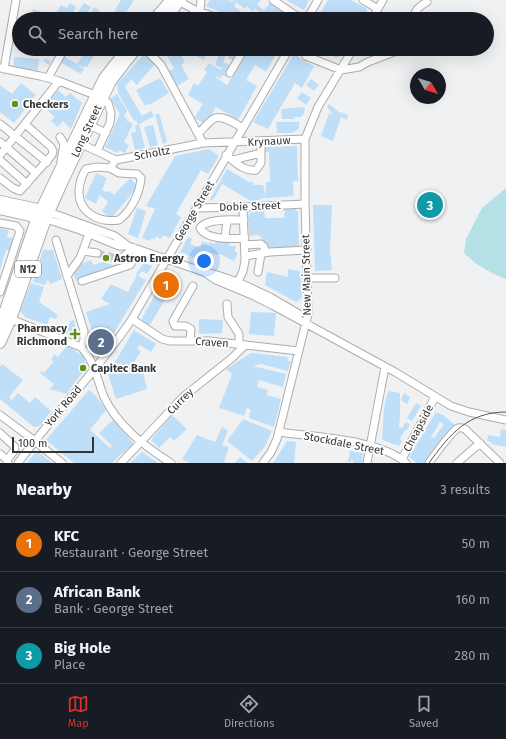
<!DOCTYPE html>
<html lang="en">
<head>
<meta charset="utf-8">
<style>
	:root { --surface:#171b24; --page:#20242c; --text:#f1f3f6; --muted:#9ea1a6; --line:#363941; --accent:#d93025 }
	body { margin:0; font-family:"Fira Sans",sans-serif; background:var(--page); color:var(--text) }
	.compass { position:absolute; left:410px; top:68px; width:36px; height:36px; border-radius:50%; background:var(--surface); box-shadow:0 4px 16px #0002; rotate:128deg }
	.scale { position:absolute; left:12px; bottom:10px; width:82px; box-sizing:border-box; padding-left:4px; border:2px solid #343535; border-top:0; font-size:11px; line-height:14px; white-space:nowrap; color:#343535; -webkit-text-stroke:3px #fefeff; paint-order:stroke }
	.you { position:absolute; left:204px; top:261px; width:14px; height:14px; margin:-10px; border:3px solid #fff; border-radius:50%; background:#1a73e8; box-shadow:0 0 0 6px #1a73e833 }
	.badge { display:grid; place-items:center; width:26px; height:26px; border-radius:50%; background:var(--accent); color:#fff; font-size:13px; font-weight:700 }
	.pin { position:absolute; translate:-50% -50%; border:2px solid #fff; box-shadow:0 1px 4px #0006 }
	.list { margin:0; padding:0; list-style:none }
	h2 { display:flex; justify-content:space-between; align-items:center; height:52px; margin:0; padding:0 16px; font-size:17px }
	h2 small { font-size:13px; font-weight:400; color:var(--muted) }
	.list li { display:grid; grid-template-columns:26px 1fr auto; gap:12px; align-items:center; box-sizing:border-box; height:56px; padding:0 16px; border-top:1px solid var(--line) }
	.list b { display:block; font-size:15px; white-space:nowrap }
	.list p { margin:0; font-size:13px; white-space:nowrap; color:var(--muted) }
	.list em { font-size:13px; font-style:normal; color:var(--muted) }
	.icon { flex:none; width:22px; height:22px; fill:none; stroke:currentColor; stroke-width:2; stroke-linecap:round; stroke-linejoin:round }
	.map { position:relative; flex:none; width:506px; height:463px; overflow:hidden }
	.search { position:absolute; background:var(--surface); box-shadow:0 4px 16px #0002; left:12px; right:12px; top:12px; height:44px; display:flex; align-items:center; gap:10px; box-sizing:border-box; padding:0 14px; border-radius:22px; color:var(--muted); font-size:15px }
	.sheet { height:220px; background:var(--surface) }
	nav { display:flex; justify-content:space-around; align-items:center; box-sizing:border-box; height:56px; border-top:1px solid var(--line); background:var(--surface); font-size:11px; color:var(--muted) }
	nav a { display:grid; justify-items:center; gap:2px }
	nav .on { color:var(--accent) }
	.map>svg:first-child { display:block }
	.water { fill:#b3e1e5 }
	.building { fill:#bfdff8; fill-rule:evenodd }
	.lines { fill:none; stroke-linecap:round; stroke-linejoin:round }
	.minor-tunnel { stroke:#cacbcc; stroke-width:7; stroke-dasharray:7 3.5; stroke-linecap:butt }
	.minor-casing { stroke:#adadae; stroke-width:9 }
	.highway-casing { stroke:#adadae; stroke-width:12 }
	.minor { stroke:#fff; stroke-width:7 }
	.highway { stroke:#fff; stroke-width:10 }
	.tram { stroke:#545555; stroke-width:1 }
	.poi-dot { fill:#658e1c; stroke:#fefeff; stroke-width:1.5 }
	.labels { text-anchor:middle; stroke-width:3.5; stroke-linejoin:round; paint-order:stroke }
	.shield { fill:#fefeff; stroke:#717172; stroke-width:1 }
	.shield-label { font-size:10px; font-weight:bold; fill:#343535 }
	.poi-label { font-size:11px; font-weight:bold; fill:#343535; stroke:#fefeff; text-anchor:start }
	.street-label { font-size:11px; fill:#343535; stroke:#fefeff }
</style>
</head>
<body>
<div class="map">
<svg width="506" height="463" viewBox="0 0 506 463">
	<rect width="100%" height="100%" fill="#f0f1f2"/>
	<path class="water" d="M506 188V279C490 273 476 265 464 253L466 239 482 208Z"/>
	<path class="building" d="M121 0H134L123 17 114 12Z
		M210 0H229L236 3 232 0H261L257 5 264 10 270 3 294 19H275L270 15 268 17 255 9 253 12 247 6 245 9 236 2 234 7 240 10 239 14 251 18 254 13 268 19H237L206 6Z
		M286 0H309L304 10Z
		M328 0H351L366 8 368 14 365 19H317Z
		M70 3 76 7 73 12 77 14 84 3 91 7 83 19H55L53 18 61 5 67 8Z
		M94 7 100 11 99 13 101 14 98 19H87Z
		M33 9 42 12 40 19H30Z
		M178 13H185L199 18 198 19H173Z
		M104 15 110 19H102Z
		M21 49H39V51L21 50Z
		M68 49H77L70 57 65 54Z
		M87 49 97 50 87 67 85 66 84 68 79 65 78 66 84 69 81 74 60 62 63 56 77 64Z
		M152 49H185L182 57 185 62 181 65 189 79 175 87 168 72 174 68 164 50 157 54Z
		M189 49H217L215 54 207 51 204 60 188 52Z
		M221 49H228L223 62 232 66 226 77 223 75 220 79 217 76 216 78 227 85 249 49H274L277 52 266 72 255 65 246 80 257 86 238 120 216 107 206 124 194 118 203 104 188 95 194 83 198 86 207 72 204 70 209 63 221 70 222 68 215 65Z
		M232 49H240L235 61 228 58Z
		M297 49H302L298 57 314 66 302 88 295 83 268 129 253 122Z
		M321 49H347L343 55 336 58Z
		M145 53 156 63 137 85 131 79 125 87 142 116 151 111 154 116 139 124 145 148 135 150 131 133 136 132 135 125H138L136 120 134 121 118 93 117 84Z
		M14 57 39 59 38 70 13 68Z
		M46 58 51 62 49 65 43 61Z
		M160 78 169 93 149 105 148 103 145 106 136 90Z
		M311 79 319 85 314 91 306 85Z
		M21 83 36 95 14 123 0 112V85L12 94Z
		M58 90 66 97 70 93 82 103 71 129 63 121 58 127 51 121 55 117 44 107Z
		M302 92 311 98 306 105 297 98Z
		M117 94 127 111 124 116 127 118 126 120 133 124 124 142 129 145 125 153 119 150 118 153 105 147 120 114 110 99Z
		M329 104 339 112 348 115 347 120 341 117 333 141 321 136 329 113 333 115 327 107Z
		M303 107 305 108 304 113 301 117H295L294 119H282L281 109Z
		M159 113 167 142 163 144 155 115Z
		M276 122H299V129L292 133H277Z
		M153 125 158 145 150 147 144 127Z
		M297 146 298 181H293L294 196 266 198V197L253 202 222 184 215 197 211 201 210 199 227 169 249 182H253V185H263L266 197V182H270L269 152H265V147Z
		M209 149 219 156 208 174 201 170 176 214 181 217 170 238 163 235 161 239 156 236 155 239 151 238 150 241 142 238 155 209 146 206 175 156Z
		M96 173 107 178 102 190 106 192 109 191 114 195 130 178 138 186 111 219 102 211 108 202 100 195 96 204 85 198Z
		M313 205H332L330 248 332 270 315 271Z
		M294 207 298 212 299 249 271 251 259 235 249 236 248 216 252 211 264 210 265 218H284L285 208Z
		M137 208 146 211 138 238 128 234Z
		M0 228 9 230 7 237 14 239 10 251 6 250 0 270Z
		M188 237 192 239 190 244 200 248 202 241 209 244V242L215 244 216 242 229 243 230 246H236L235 252 238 253 234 261 220 254 218 255 211 253 209 259 205 262 180 252Z
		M43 250H53L62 279 50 284 48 280 45 285 33 282Z
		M98 250 117 257 115 263 96 257Z
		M91 260 93 265 103 262 113 265 121 263 122 266 76 281 74 276 78 265Z
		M144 263 152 266 147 274 142 271 138 276 146 280 112 336 106 331 109 341 99 353 86 312 110 304 101 299 111 284 128 292 137 275 136 274Z
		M288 269 300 271 302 298 296 302 265 285 267 272 288 277Z
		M165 274 176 281 168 295 157 288Z
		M31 283 44 287 39 302 58 315 55 319 50 317 47 325 25 317 20 311Z
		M156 293 161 296 162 293 167 296 150 325 143 322 142 318Z
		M251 312 276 313 274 336 249 334Z
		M199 319 223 320 222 333 199 334Z
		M74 320 77 336 76 337 64 333 71 321Z
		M134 330 156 344 151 352 140 345 137 349 141 351 134 362 135 365 142 368 147 389 116 399 108 374Z
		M68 344 79 354 80 353 83 355 87 367 66 394 50 389 54 384 40 373 42 371 44 373 54 361 51 360 54 354 58 357Z
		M251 353 288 357 287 361H291L288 371 261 364 253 366 286 374 283 387 259 380 257 387 268 390 267 395 281 399 274 427 249 418 251 410 247 408 244 416 219 408 232 374 226 369Z
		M2 364 23 380 9 397 12 400 18 393 30 403 35 397 51 411 40 426 34 427 0 399V367Z
		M89 390 96 396 106 410 90 430 110 448 112 446 99 433 113 420 134 444 117 458 112 463H74L46 440Z
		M388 391 400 393V417L399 427 402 428 406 422 410 425 406 431 405 430 400 439 402 440 399 446 382 440 384 408Z
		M404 393 410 397 407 404 401 400Z
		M416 403 421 406 412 421 407 418Z
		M436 412 443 415 455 425 427 463H417L409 457ZM440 422 444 424 434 438 431 437Z
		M172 415 187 429 174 441 170 437 159 448 151 440Z
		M243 419 272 431 264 448 252 461 227 441Z
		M222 427 228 430 222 445 229 447 224 462 227 463H190L182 459 197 435 215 442Z
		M501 429 506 430V447L491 444 492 442 487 441 488 435 500 437Z
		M287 441 296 442 294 463H273Z
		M350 451 363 453 362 463H353V460H351V462H348Z
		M142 452 158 463H130Z
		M40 453 52 463H27L34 454Z
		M240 457 248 463H235Z"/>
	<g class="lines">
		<path class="minor-tunnel" d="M97 253 117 258"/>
		<g class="minor-casing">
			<path id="minor" d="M177 0 193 9 220 19
				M273 0 301 19
				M363 0 378 9
				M200 12 201 0
				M307 19 318 0
				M372 19 383 0
				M414 19C414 10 420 6 427 2
				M145 49 161 65 203 143
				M306 56 341 70 359 67 368 62 402 49
				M0 68 40 76 59 81 95 95 108 103 111 113 110 123 97 151
				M4 69 16 0
				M230 73 244 49
				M48 78 64 49
				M0 124 47 162
				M89 125 106 133
				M198 134C202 130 210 120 215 118 223 115 236 124 243 128
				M60 137 64 144 61 161
				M0 142 36 173
				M77 142 116 160 203 143 305 139
				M0 155 59 81
				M226 155C235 162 244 172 256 170L261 163V141
				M0 160 27 184
				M233 160 261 153
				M110 168 119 173 137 174 141 178C140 193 131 211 119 220 99 223 78 213 79 190 80 182 81 176 86 169L97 167 110 168 116 160
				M0 178 13 188 20 191 52 155 53 151 51 147 25 124
				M196 208 243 207 305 204
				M49 212 115 236 128 246
				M46 219 80 230 119 246H128L204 272 214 274 238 282 270 297 299 314
				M244 220C232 220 206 218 200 228 206 240 233 239 245 238
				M225 238 227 220
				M56 240 84 331V340L81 347
				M245 245 261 244 264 247 265 253
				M83 251 97 253
				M245 256 270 252 307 250
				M117 258 123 257 134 248
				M204 272 216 280 252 295 272 305 395 372 451 406 469 412 506 420
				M258 272 261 254
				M67 276 80 258 89 234
				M308 278H335
				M82 281 130 265 140 250
				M236 286 243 271 245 261 243 207
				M0 292 20 231 16 226 0 223
				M227 304 228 317 239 334V344
				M8 318 81 347C95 361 97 380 104 397 118 426 144 446 171 463
				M132 319 162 339 170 341H209L299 351
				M190 340 191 329 186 326H175L173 321 193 286
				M0 415 31 438 62 463
				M279 432C314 437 380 439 406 463
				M0 433 15 447 14 451 7 460
				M0 454 7 460 8 463
				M402 459 435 397
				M18 463C54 414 98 370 132 319L289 49
				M121 463 183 397 232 358 245 345
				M263 463 271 452 277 439 308 314 305 204V139L318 107 353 49
				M367 463 385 367
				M429 463C434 456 452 431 458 428 461 427 462 428 465 429L500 463
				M457 463 480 443"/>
		</g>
		<g class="highway-casing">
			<path id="highway" d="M169 14 181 0
				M154 19 171 0
				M0 201 47 211
				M0 209 44 219
				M0 325 35 223 43 205 104 78 127 49
				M0 343 11 319 46 219 63 181 111 81 136 49"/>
		</g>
		<use href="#minor" class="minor"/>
		<use href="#highway" class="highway"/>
		<path class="tram" d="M429 463C450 434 468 412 506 412"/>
	</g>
	<g class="poi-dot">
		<circle cx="15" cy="104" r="4"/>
		<circle cx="106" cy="258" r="4"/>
		<path d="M73 328h4v4h4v4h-4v4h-4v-4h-4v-4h4z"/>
		<circle cx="83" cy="368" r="4"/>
	</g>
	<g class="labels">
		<rect class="shield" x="15" y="261" width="26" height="16" rx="3"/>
		<g class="shield-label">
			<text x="28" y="273">N12</text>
		</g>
		<g class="poi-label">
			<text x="23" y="108">Checkers</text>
			<text x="114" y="262">Astron Energy</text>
			<text x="67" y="332" text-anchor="end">Pharmacy<tspan x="67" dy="13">Richmond</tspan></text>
			<text x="91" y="372">Capitec Bank</text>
		</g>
		<g class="street-label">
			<text transform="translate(86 131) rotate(-65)" y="4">Long Street</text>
			<text transform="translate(269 141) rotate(-3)" y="4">Krynauw</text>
			<text transform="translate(152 153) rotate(-11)" y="4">Scholtz</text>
			<text transform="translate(250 206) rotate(-2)" y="4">Dobie Street</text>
			<text transform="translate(194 211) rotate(-60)" y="4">George Street</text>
			<text transform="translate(306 275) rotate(-91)" y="4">New Main Street</text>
			<text transform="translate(212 342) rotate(4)" y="4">Craven</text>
			<text transform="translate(180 401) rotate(-45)" y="4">Currey</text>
			<text transform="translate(63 406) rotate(-50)" y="4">York Road</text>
			<text transform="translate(418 428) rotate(-62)" y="4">Cheapside</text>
			<text transform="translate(344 443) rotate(11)" y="4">Stockdale Street</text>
		</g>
	</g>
</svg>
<svg class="compass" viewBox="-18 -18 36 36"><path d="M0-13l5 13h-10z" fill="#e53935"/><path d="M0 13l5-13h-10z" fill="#9ea1a6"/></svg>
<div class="scale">100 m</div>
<div class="you"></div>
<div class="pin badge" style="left:166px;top:285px;background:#e8710a">1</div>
<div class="pin badge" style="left:101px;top:342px;background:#5c6f8a">2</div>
<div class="pin badge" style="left:430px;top:205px;background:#0f9aa8">3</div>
<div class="search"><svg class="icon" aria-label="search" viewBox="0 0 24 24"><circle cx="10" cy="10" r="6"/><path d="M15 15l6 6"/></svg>Search here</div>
</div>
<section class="sheet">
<h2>Nearby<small>3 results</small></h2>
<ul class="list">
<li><span class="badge" style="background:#e8710a">1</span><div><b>KFC</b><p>Restaurant · George Street</p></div><em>50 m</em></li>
<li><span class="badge" style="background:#5c6f8a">2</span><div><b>African Bank</b><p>Bank · George Street</p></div><em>160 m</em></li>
<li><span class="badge" style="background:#0f9aa8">3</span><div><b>Big Hole</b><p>Place</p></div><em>280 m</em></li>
</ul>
</section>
<nav>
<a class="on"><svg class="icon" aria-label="map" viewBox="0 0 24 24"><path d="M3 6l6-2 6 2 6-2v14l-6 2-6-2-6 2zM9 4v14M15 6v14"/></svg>Map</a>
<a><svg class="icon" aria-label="directions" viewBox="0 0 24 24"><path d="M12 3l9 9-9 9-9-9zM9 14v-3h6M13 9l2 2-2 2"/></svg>Directions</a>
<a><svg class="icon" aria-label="saved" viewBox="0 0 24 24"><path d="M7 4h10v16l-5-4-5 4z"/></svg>Saved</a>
</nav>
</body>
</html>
